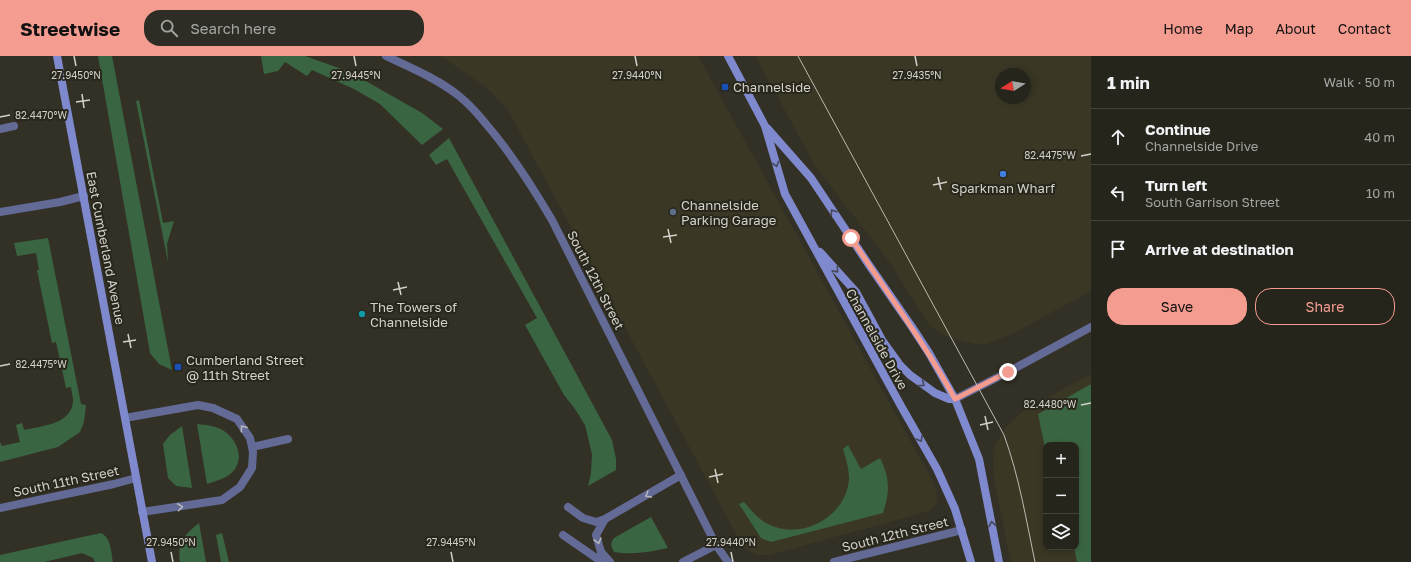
<!DOCTYPE html>
<html lang="en">
<head>
<meta charset="utf-8">
<style>
	:root { --surface:#26251c; --page:#2e2d25; --text:#f1f3f6; --muted:#a4a5a3; --line:#42423b; --accent:#f59c90 }
	body { margin:0; font-family:"Golos Text",sans-serif; background:var(--page); color:var(--text) }
	.controls { position:absolute; right:12px; bottom:12px; display:grid; overflow:hidden; border-radius:8px; box-shadow:0 2px 6px #0003 }
	.controls button { width:36px; height:36px; display:grid; place-items:center; padding:0; border:0; border-bottom:1px solid var(--line); background:var(--surface); color:var(--text); font:20px sans-serif }
	.compass { position:absolute; left:995px; top:12px; width:36px; height:36px; border-radius:50%; background:var(--surface); box-shadow:0 2px 6px #0003; rotate:259deg }
	.stop { position:absolute; width:12px; height:12px; margin:-9px; border:3px solid #f59c90; border-radius:50%; background:#fff }
	.stop.end { background:#f59c90; border-color:#fff; box-shadow:0 1px 4px #0008 }
	.list { margin:0; padding:0; list-style:none }
	h2 { display:flex; justify-content:space-between; align-items:center; height:52px; margin:0; padding:0 16px; font-size:17px }
	h2 small { font-size:13px; font-weight:400; color:var(--muted) }
	.list li { display:grid; grid-template-columns:26px 1fr auto; gap:12px; align-items:center; box-sizing:border-box; height:56px; padding:0 16px; border-top:1px solid var(--line) }
	.list b { display:block; font-size:15px; white-space:nowrap }
	.list p { margin:0; font-size:13px; white-space:nowrap; color:var(--muted) }
	.list em { font-size:13px; font-style:normal; color:var(--muted) }
	.actions { display:flex; gap:8px; padding:12px 16px }
	.actions a { flex:1; padding:9px 0; border:1px solid var(--accent); border-radius:16px; text-align:center; font-size:14px; color:var(--accent) }
	.actions .main { background:var(--accent); color:#111 }
	.icon { flex:none; width:22px; height:22px; fill:none; stroke:currentColor; stroke-width:2; stroke-linecap:round; stroke-linejoin:round }
	.map { position:relative; flex:none; width:1091px; height:506px; overflow:hidden }
	header { display:flex; align-items:center; gap:24px; box-sizing:border-box; height:56px; padding:0 20px; background:var(--accent); color:#111 }
	header strong { font-size:19px }
	nav { display:flex; gap:22px; margin-inline-start:auto; font-size:14px }
	.search { width:280px; height:36px; background:var(--page); display:flex; align-items:center; gap:10px; box-sizing:border-box; padding:0 14px; border-radius:16px; color:var(--muted); font-size:15px }
	main { display:flex }
	aside { flex:1; background:var(--surface) }
	.map>svg:first-child { display:block }
	.built { fill:#3a3725; fill-rule:evenodd }
	.green { fill:#3a6542 }
	.lines { fill:none; stroke-linecap:round; stroke-linejoin:round }
	.lane { stroke:#636a96; stroke-width:8 }
	.street { stroke:#636a96; stroke-width:8 }
	.secondary { stroke:#7f89ce; stroke-width:8 }
	.tram { stroke:#bcbbb4; stroke-width:1 }
	.oneway { stroke:#47495a }
	.oneway2 { stroke:#b6b7bd }
	.route { stroke:#f59c90; stroke-width:5 }
	.ticks { fill:none; stroke:#d2d1ca; stroke-width:1.5 }
	.transit-dot { fill:#1a4fb4; stroke:#29271c; stroke-width:1.5 }
	.shop-dot { fill:#3f7fe0; stroke:#29271c; stroke-width:1.5 }
	.service-dot { fill:#5c6f8a; stroke:#29271c; stroke-width:1.5 }
	.culture-dot { fill:#0f9aa8; stroke:#29271c; stroke-width:1.5 }
	.labels { text-anchor:middle; stroke-width:4; stroke-linejoin:round; paint-order:stroke }
	.poi-label { font-size:13px; fill:#d2d1ca; stroke:#29271c; text-anchor:start }
	.street-label { font-size:13px; fill:#d2d1ca; stroke:#29271c }
	.ticks-label { font-size:10px; text-anchor:middle; fill:#d2d1ca; stroke:#29271c; stroke-width:4; stroke-linejoin:round; paint-order:stroke }
</style>
</head>
<body>
<header>
<strong>Streetwise</strong>
<div class="search"><svg class="icon" aria-label="search" viewBox="0 0 24 24"><circle cx="10" cy="10" r="6"/><path d="M15 15l6 6"/></svg>Search here</div>
<nav><a>Home</a><a>Map</a><a>About</a><a>Contact</a></nav>
</header>
<main>
<div class="map">
<svg width="1091" height="506" viewBox="0 0 1091 506">
	<rect width="100%" height="100%" fill="#333126"/>
	<path class="built" d="M441 0H698L932 424 936 434 937 446 933 452 926 456 769 499H757L749 495 741 487 508 54 486 31Z
		M755 0H1091V235L1012 278 986 288H975L963 285 945 280 929 269 890 207 816 111ZM1001 18H1025V42H1001Z
		M1091 318V506H1011L994 423 993 398 995 389 1008 369 1025 354ZM1046 389H1076V491H1046Z"/>
	<path class="green" d="M98 0H112L172 314 159 308 150 297Z
		M261 0H305L350 16 422 57 443 73 422 89 380 48 354 33 312 14 307 20 285 6 278 15 264 18Z
		M139 44 163 167 174 165 167 188 168 206 136 45Z
		M449 82 612 384 616 403V414L588 430 591 417 592 398 585 369 575 353 564 339 525 269 537 262 447 103 436 109 429 99Z
		M48 182 81 348 86 349 84 366 80 376 58 391 0 406V386L2 390 20 386 16 369 22 367 24 374C42 370 73 368 73 344 73 339 71 335 71 331L66 332 56 286 52 287 37 214H39L36 197 17 200 14 187Z
		M1091 328V506H1077L1074 491H1076V389H1046V397L1038 358Z
		M197 368C206 369 217 370 224 375 236 383 244 400 235 413 229 422 216 425 207 428Z
		M182 370 192 432 176 430 168 422 163 388 170 379Z
		M848 389 861 413 880 402C890 422 890 436 883 457L771 486 761 482 739 448 744 446C751 454 757 462 766 467 800 486 846 462 849 423 849 412 846 403 843 393Z
		M651 461 668 492C650 496 632 499 614 496 611 490 610 487 614 482Z
		M199 467 206 506H180C177 487 184 479 199 467Z
		M101 477C111 482 111 495 113 506H95L93 502 82 497 44 506H0V499Z
		M222 477 229 506H221L216 479Z"/>
	<g class="lines">
		<path class="lane" d="M0 73 14 70
			M0 156 60 146 84 140
			M125 362 198 349 213 352 237 363 250 382 253 396 252 412 240 431 222 444 142 456
			M252 391 288 383
			M568 451 583 462 596 466 605 463 681 419
			M605 463 596 479 601 496 610 506
			M563 479 602 506
			M683 506 716 489"/>
		<path class="street" d="M386 0C411 12 438 23 459 40 469 48 478 58 486 68 512 98 532 130 552 164L716 489 728 506
			M955 343 1008 316 1091 271
			M0 452 114 428 136 422
			M834 506 962 474"/>
		<path class="secondary" d="M57 0 152 506
			M728 0 765 70 785 138 901 350 937 413 955 453 971 506
			M767 72 811 122 869 209 912 271 929 297 955 343 979 403 999 506
			M820 196 856 236 882 284 900 309 910 319 935 337 949 343H955"/>
		<path class="tram" d="M798 0 1004 379C1019 420 1026 463 1035 506"/>
	</g>
	<defs><path id="oneway-chevron" d="M-2-3.5L2.5 0L-2 3.5" fill="none" stroke-width="1.6" stroke-linecap="round" stroke-linejoin="round"/></defs>
	<g class="oneway">
		<use href="#oneway-chevron" transform="translate(776 108) rotate(74)"/>
		<use href="#oneway-chevron" transform="translate(833 156) rotate(-123)"/>
		<use href="#oneway-chevron" transform="translate(836 214) rotate(48)"/>
		<use href="#oneway-chevron" transform="translate(922 328) rotate(37)"/>
		<use href="#oneway-chevron" transform="translate(920 383) rotate(60)"/>
		<use href="#oneway-chevron" transform="translate(992 468) rotate(-101)"/>
	</g>
	<g class="oneway2">
		<use href="#oneway-chevron" transform="translate(243 372) rotate(-126)"/>
		<use href="#oneway-chevron" transform="translate(648 439) rotate(150)"/>
		<use href="#oneway-chevron" transform="translate(180 451) rotate(-8)"/>
		<use href="#oneway-chevron" transform="translate(598 485) rotate(76)"/>
	</g>
	<g class="lines">
		<path class="route" d="M851 182C886 235 924 286 955 343L1008 316"/>
	</g>
	<path class="ticks" d="M74 0 76 10M354 0 356 10M635 0 637 10M915 0 917 10M82 38 84 52M76 46 90 44M0 61 10 59M1081 100 1091 98M938 121 941 134M933 129 947 126M668 173 671 187M663 181 677 179M398 226 401 239M393 234 407 231M128 278 131 292M123 286 136 284M0 310 10 308M1081 349 1091 347M985 360 988 374M980 369 993 366M715 413 718 427M709 421 723 418M171 496 173 506M451 496 453 506M731 496 733 506"/>
	<g class="transit-dot">
		<rect x="721" y="27" width="8" height="8" rx="2"/>
		<rect x="174" y="307" width="8" height="8" rx="2"/>
	</g>
	<circle class="shop-dot" cx="1003" cy="118" r="4"/>
	<circle class="service-dot" cx="673" cy="156" r="4"/>
	<circle class="culture-dot" cx="362" cy="258" r="4"/>
	<g class="labels">
		<g class="poi-label">
			<text x="733" y="36">Channelside</text>
			<text x="1003" y="137" text-anchor="middle">Sparkman Wharf</text>
			<text x="681" y="154">Channelside<tspan x="681" dy="15">Parking Garage</tspan></text>
			<text x="370" y="256">The Towers of<tspan x="370" dy="15">Channelside</tspan></text>
			<text x="186" y="309">Cumberland Street<tspan x="186" dy="15">@ 11th Street</tspan></text>
		</g>
		<g class="street-label">
			<text transform="translate(106 192) rotate(79)" y="5">East Cumberland Avenue</text>
			<text transform="translate(596 224) rotate(63)" y="5">South 12th Street</text>
			<text transform="translate(877 283) rotate(61)" y="5">Channelside Drive</text>
			<text transform="translate(66 425) rotate(-12)" y="5">South 11th Street</text>
			<text transform="translate(895 478) rotate(-14)" y="5">South 12th Street</text>
		</g>
	</g>
	<g class="ticks-label">
		<text x="76" y="23">27.9450°N</text>
		<text x="356" y="23">27.9445°N</text>
		<text x="637" y="23">27.9440°N</text>
		<text x="917" y="23">27.9435°N</text>
		<text x="41" y="63">82.4470°W</text>
		<text x="1050" y="103">82.4475°W</text>
		<text x="41" y="312">82.4475°W</text>
		<text x="1050" y="352">82.4480°W</text>
		<text x="171" y="490">27.9450°N</text>
		<text x="451" y="490">27.9445°N</text>
		<text x="731" y="490">27.9440°N</text>
	</g>
</svg>
<div class="controls">
<button>+</button>
<button>−</button>
<button><svg class="icon" aria-label="layers" viewBox="0 0 24 24"><path d="M12 4l9 5-9 5-9-5zM3 14l9 5 9-5"/></svg></button>
</div>
<svg class="compass" viewBox="-18 -18 36 36"><path d="M0-13l5 13h-10z" fill="#e53935"/><path d="M0 13l5-13h-10z" fill="#a4a5a3"/></svg>
<div class="stop" style="left:851px;top:182px"></div>
<div class="stop end" style="left:1008px;top:316px"></div>
</div>
<aside>
<h2>1 min<small>Walk · 50 m</small></h2>
<ul class="list">
<li><svg class="icon" aria-label="ahead" viewBox="0 0 24 24"><path d="M12 20V5M6 11l6-6 6 6"/></svg><div><b>Continue</b><p>Channelside Drive</p></div><em>40 m</em></li>
<li><svg class="icon" aria-label="left" viewBox="0 0 24 24"><path d="M17 20v-9H6M10 6l-5 5 5 5"/></svg><div><b>Turn left</b><p>South Garrison Street</p></div><em>10 m</em></li>
<li><svg class="icon" aria-label="arrive" viewBox="0 0 24 24"><path d="M6 21V4h12l-3 4 3 4H6"/></svg><div><b>Arrive at destination</b></div></li>
</ul>
<div class="actions"><a class="main">Save</a><a>Share</a></div>
</aside>
</main>
</body>
</html>
